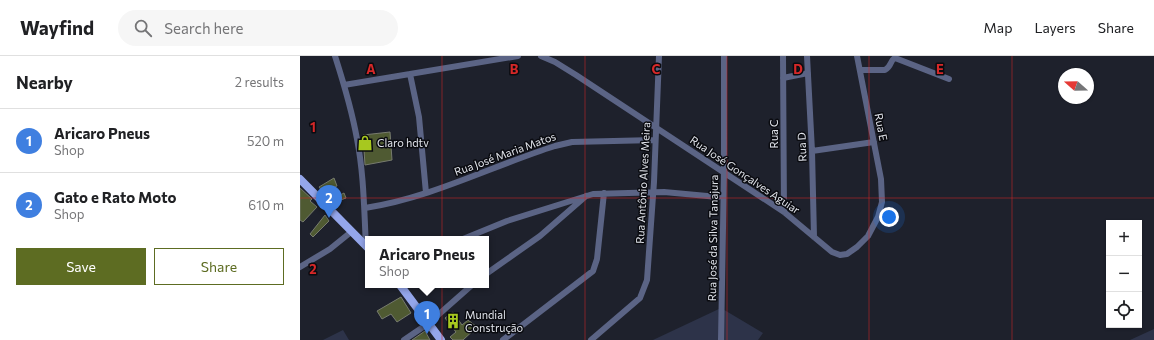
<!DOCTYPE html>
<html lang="en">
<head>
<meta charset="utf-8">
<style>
	:root { --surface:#fff; --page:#f6f6f6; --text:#202124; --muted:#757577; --line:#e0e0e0; --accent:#5d6c22 }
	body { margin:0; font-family:Commissioner,sans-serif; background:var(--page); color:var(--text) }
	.controls { position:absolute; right:12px; bottom:12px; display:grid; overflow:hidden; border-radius:0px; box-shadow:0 1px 3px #0004 }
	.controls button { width:36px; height:36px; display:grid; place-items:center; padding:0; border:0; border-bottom:1px solid var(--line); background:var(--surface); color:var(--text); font:20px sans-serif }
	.compass { position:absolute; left:758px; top:12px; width:36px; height:36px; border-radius:50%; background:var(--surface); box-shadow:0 1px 3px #0004; rotate:290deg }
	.you { position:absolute; left:589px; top:161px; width:14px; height:14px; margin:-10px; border:3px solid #fff; border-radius:50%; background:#1a73e8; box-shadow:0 0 0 6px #1a73e833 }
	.badge { display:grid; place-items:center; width:26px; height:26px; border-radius:50%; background:var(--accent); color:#fff; font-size:13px; font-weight:700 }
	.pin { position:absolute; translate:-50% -33px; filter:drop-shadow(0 1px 2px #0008) }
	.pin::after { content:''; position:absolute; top:21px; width:14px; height:12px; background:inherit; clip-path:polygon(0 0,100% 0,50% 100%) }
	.popup { position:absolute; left:65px; top:180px; width:124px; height:52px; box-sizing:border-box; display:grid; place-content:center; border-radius:0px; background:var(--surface); filter:drop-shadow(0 1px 3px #0005); font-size:13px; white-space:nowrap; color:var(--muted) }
	.popup b { font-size:15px; color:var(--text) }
	.popup::after { content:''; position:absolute; left:50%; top:100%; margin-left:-8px; border:8px solid transparent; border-top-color:var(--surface) }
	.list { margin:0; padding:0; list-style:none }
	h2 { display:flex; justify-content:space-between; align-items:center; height:52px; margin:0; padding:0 16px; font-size:17px }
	h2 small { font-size:13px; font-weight:400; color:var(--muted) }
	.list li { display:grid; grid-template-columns:26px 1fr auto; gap:12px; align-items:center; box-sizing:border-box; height:64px; padding:0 16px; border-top:1px solid var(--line) }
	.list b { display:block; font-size:15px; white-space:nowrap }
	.list p { margin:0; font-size:13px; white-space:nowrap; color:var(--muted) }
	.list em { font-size:13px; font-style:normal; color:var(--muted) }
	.actions { display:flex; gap:8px; padding:12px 16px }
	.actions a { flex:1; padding:9px 0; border:1px solid var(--accent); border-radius:0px; text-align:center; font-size:14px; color:var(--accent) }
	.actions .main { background:var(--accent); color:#fff }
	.icon { flex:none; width:22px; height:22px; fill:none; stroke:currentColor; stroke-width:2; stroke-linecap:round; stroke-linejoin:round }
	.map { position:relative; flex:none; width:854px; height:284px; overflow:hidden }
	header { display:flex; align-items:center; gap:24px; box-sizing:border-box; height:56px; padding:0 20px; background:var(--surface); border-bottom:1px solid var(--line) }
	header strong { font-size:19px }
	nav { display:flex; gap:22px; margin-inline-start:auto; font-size:14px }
	.search { width:280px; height:36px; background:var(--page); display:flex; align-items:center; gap:10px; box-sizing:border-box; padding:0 14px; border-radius:22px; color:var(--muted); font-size:15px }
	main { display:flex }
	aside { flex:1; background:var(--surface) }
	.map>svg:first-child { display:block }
	.green { fill:#2d3349 }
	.building { fill:#4f5a32; stroke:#777b6e }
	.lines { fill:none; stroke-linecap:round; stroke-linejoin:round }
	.minor { stroke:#5b6485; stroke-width:6 }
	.major { stroke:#94a6eb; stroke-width:8 }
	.grid { fill:none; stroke:#d62828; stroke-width:1; stroke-opacity:0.55 }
	.labels { text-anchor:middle; stroke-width:3; stroke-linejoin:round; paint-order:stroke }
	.street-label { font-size:11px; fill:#e1e4eb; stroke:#0a0b10 }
	.poi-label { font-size:11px; fill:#e1e4eb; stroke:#0a0b10; text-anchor:start }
	.grid-label { font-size:13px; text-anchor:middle; font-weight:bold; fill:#d62828; stroke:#0a0b10; stroke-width:3; stroke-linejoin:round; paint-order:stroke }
</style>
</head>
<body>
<header>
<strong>Wayfind</strong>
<div class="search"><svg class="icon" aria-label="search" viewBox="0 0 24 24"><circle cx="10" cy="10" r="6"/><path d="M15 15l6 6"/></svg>Search here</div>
<nav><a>Map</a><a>Layers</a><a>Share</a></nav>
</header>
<main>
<aside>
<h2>Nearby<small>2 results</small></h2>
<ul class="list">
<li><span class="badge" style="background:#3f7fe0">1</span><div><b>Aricaro Pneus</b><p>Shop</p></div><em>520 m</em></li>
<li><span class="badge" style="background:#3f7fe0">2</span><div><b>Gato e Rato Moto</b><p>Shop</p></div><em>610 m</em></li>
</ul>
<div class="actions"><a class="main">Save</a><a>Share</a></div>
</aside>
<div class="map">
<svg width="854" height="284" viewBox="0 0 854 284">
	<rect width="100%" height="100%" fill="#1e212c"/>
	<path class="green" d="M421 252 463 277 458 284H353Z
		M854 273V284H830Z
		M43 274 49 284H23Z"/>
	<path class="building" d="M90 76 92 104 65 109 63 79Z
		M34 122 37 130 23 136 19 131Z
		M0 132 12 143 10 145 17 151 3 166 0 164Z
		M44 137 46 142 33 147 30 144Z
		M25 159 29 165 13 181 10 178Z
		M101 241 111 257 97 266 91 258 82 263 77 255Z
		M153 256 162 269 168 264 177 271 163 284H153L150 281 156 276 145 262Z
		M125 275 130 284H112Z"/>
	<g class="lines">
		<path class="minor" d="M35 0C44 28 52 55 57 83 64 119 64 154 66 190
			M241 0 255 6 276 19 484 156 532 196 540 199 547 198 557 191 568 180 578 161 582 146 581 123 557 0
			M483 0 484 156
			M507 0 512 95 514 181
			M560 14H585C592 10 590 4 595 2L649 23
			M110 18 119 61 126 137
			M483 22 508 17
			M44 29 218 0
			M512 95 574 86
			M65 152C131 142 192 110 255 90L272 86 355 84
			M163 183 207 165 293 138 364 136 418 141 422 139 423 137
			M0 211 30 193 51 176
			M186 218 240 180 286 140
			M104 284 129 267 172 229
			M203 284 293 215 297 203 304 137
			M291 284 340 242 347 224 354 126 359 0
			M421 284 424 117V0"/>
		<path class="major" d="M0 123 68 192
			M100 229 141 284"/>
	</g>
	<path class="grid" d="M142 0V284M285 0V284M427 0V284M569 0V284M712 0V284M0 142H854"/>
	<defs>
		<g id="shop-bare" transform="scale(1.2)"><path d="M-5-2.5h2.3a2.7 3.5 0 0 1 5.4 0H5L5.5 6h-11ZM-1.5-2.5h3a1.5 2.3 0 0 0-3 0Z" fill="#a7c81f" stroke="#0a0b10" stroke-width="2.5" paint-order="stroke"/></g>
		<g id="building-bare" transform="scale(1.2)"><path d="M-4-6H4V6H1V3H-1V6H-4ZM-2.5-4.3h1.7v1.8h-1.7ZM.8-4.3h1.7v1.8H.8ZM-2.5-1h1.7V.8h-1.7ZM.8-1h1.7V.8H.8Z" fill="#a7c81f" stroke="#0a0b10" stroke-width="2.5" paint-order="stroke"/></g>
	</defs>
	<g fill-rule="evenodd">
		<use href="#shop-bare" x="65" y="87"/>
		<use href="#building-bare" x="153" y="265"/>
	</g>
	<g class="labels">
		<g class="street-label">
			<text transform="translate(581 71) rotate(79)" y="4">Rua E</text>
			<text transform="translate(474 78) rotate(-90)" y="4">Rua C</text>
			<text transform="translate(502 91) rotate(-92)" y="4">Rua D</text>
			<text transform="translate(205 98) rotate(-20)" y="4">Rua José Maria Matos</text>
			<text transform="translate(445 119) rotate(34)" y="4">Rua José Gonçalves Aguiar</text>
			<text transform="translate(343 127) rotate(-87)" y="4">Rua Antônio Alves Meira</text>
			<text transform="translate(413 182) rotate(-89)" y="4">Rua José da Silva Tanajura</text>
		</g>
		<g class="poi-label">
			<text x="77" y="91">Claro hdtv</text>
			<text x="165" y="263">Mundial<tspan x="165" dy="13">Construção</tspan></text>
		</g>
	</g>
	<g class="grid-label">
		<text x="71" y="18">A</text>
		<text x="214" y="18">B</text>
		<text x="356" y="18">C</text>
		<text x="498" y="18">D</text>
		<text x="640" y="18">E</text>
		<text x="13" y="76">1</text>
		<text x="13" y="218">2</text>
	</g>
</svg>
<div class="controls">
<button>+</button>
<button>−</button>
<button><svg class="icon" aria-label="locate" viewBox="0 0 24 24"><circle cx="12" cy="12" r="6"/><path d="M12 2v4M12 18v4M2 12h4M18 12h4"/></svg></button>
</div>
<svg class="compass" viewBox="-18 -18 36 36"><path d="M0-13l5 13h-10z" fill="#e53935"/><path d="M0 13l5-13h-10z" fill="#757577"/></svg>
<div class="you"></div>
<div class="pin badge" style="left:127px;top:278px;background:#3f7fe0">1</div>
<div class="popup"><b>Aricaro Pneus</b>Shop</div>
<div class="pin badge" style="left:29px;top:162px;background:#3f7fe0">2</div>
</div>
</main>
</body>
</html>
